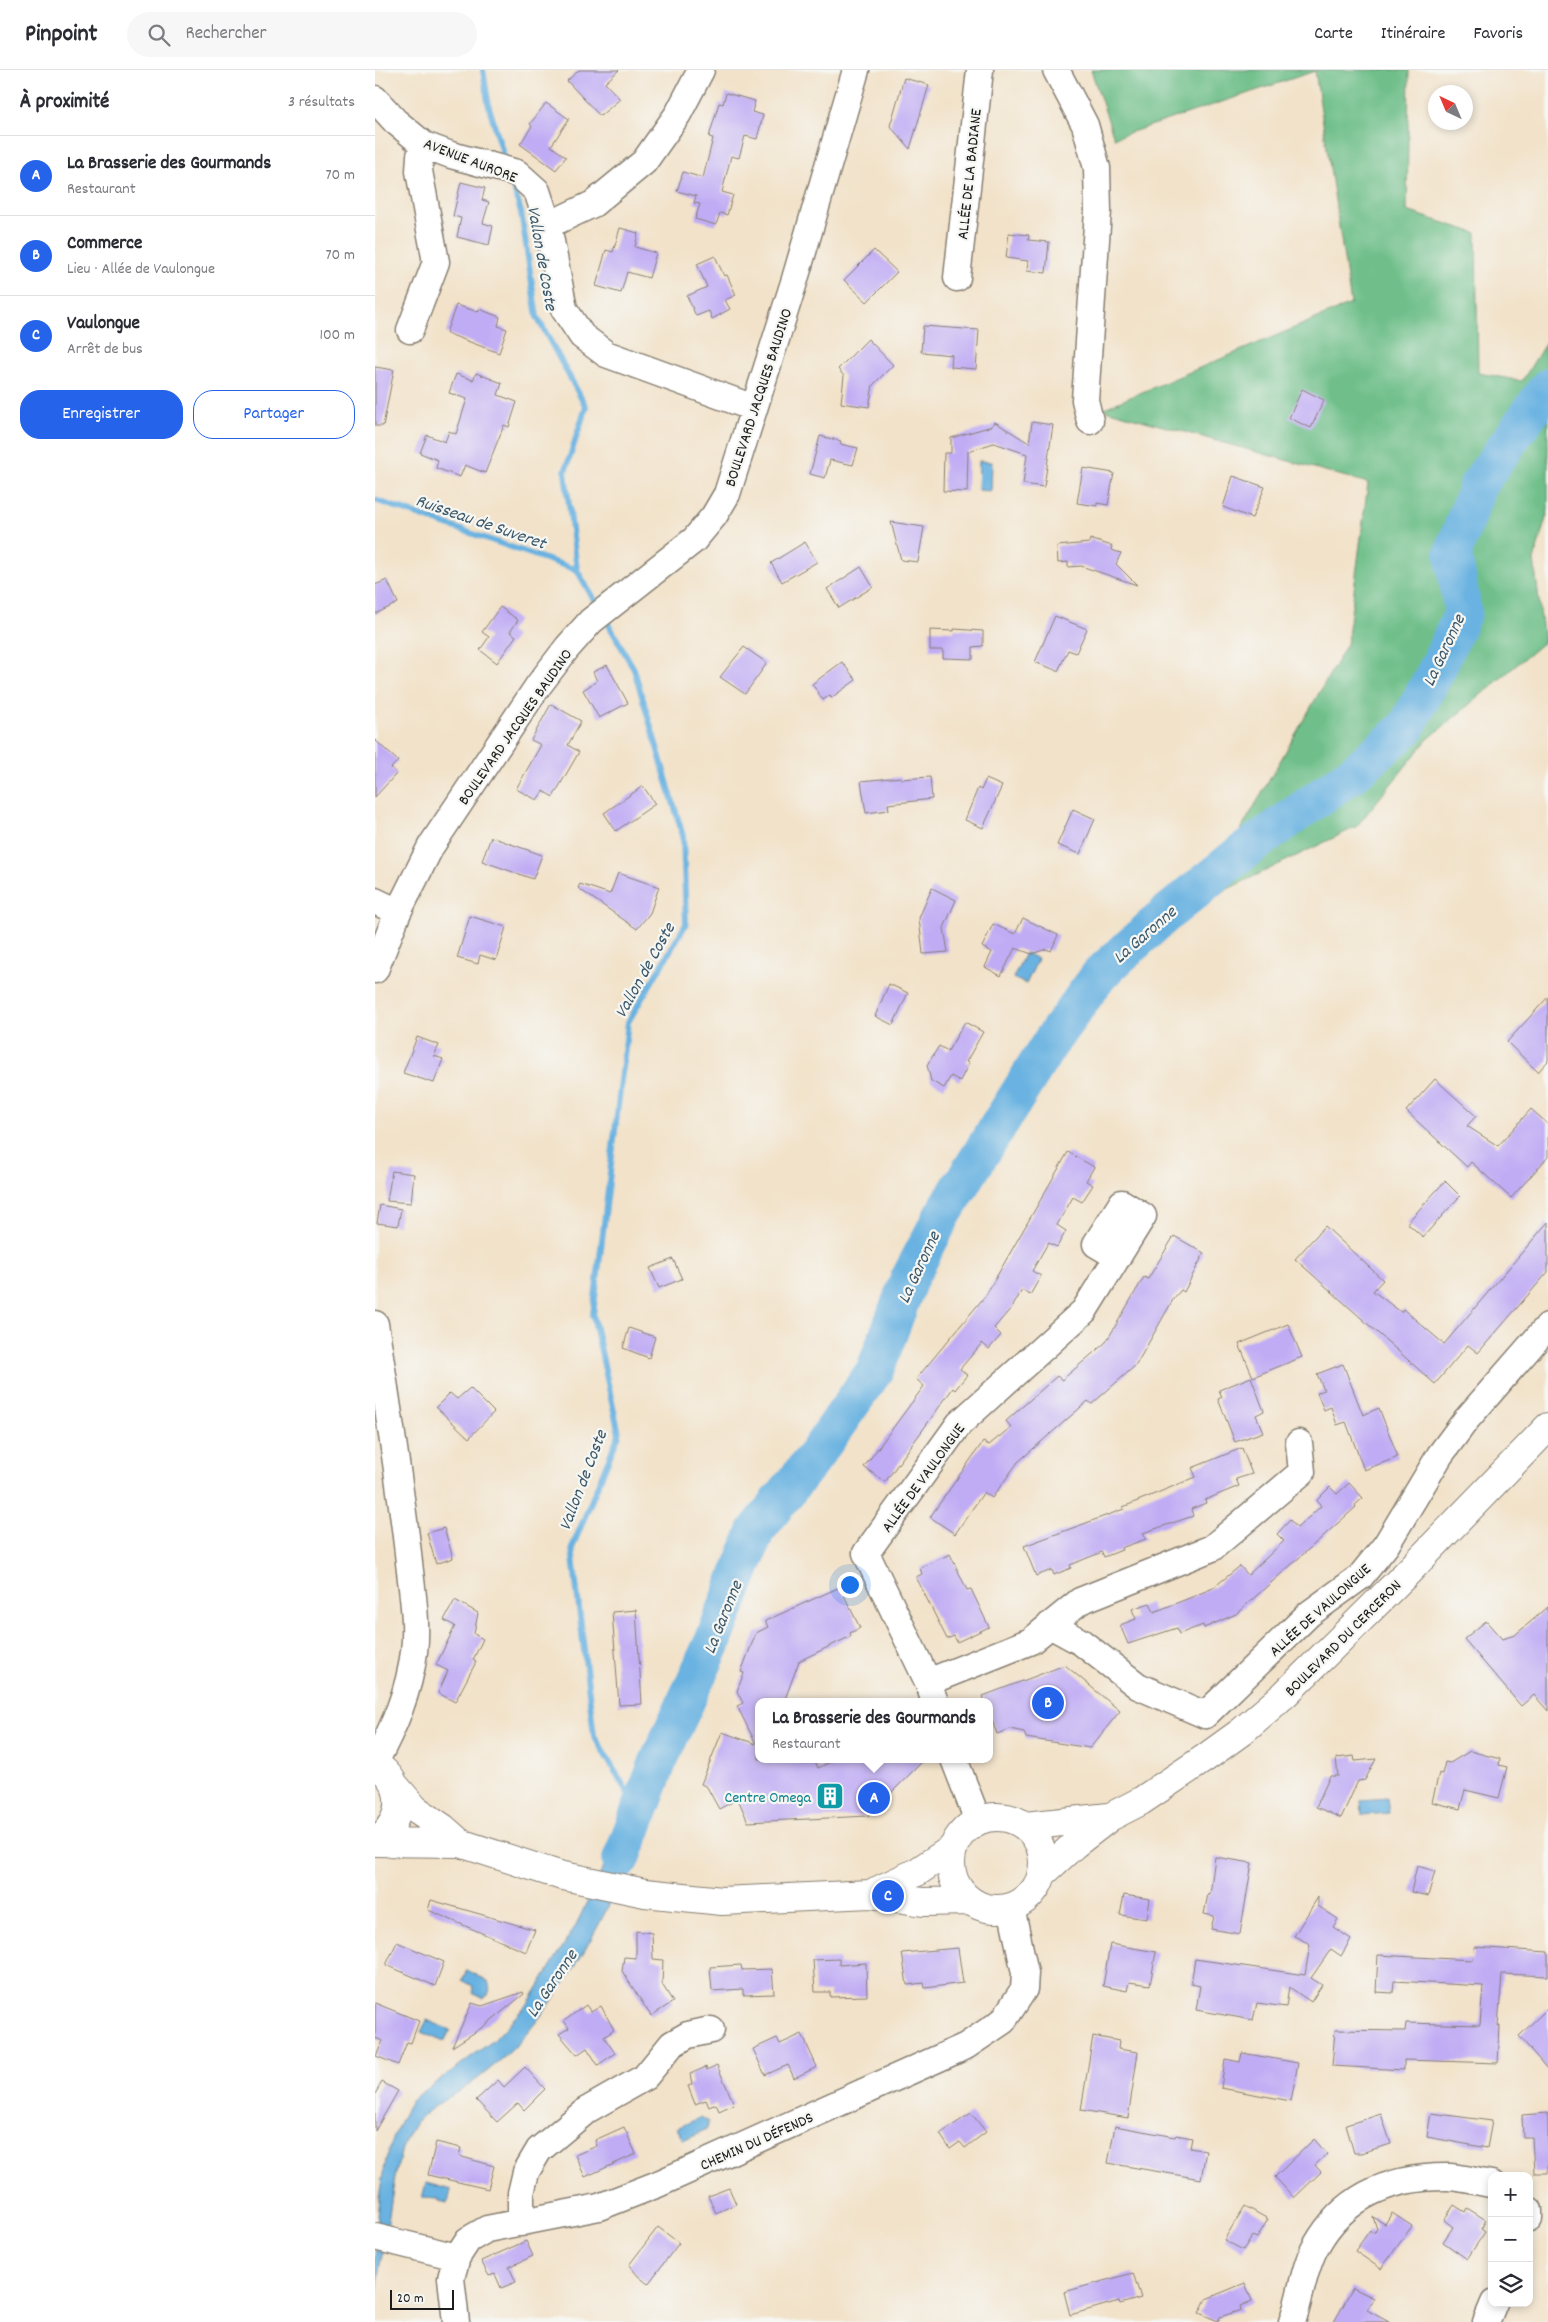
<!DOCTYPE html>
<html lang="fr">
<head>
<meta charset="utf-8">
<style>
	:root { --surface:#fff; --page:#f7f7f7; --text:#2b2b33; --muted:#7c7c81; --line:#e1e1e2; --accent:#2563eb }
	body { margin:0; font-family:Dekko,sans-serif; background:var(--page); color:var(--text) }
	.controls { position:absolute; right:15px; bottom:15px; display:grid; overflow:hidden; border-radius:10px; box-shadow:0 2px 8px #0003 }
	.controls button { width:45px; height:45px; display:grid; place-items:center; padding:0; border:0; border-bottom:1px solid var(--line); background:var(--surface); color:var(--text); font:25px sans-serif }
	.compass { position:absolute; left:1053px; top:15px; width:45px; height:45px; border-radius:50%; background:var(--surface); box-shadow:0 2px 8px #0003; rotate:316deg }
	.scale { position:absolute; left:15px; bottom:12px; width:64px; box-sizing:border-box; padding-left:5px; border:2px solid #1c1c1c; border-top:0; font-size:14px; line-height:18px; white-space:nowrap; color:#1c1c1c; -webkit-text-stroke:4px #f6f6f2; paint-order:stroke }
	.you { position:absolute; left:474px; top:1514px; width:18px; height:18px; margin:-12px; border:4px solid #fff; border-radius:50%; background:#1a73e8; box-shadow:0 0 0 8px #1a73e833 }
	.badge { display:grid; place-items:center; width:32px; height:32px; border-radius:50%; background:var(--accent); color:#fff; font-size:16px; font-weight:700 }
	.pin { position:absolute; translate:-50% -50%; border:2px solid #fff; box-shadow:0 1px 5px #0006 }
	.popup { position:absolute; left:380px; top:1628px; width:238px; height:65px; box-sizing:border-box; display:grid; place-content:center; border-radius:10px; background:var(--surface); filter:drop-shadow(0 1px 4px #0005); font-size:16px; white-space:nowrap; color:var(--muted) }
	.popup b { font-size:19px; color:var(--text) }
	.popup::after { content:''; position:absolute; left:50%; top:100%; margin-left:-10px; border:10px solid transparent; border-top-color:var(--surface) }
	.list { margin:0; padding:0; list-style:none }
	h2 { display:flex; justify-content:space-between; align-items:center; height:65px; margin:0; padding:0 20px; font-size:21px }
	h2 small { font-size:16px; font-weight:400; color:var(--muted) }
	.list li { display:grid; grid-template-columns:32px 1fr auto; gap:15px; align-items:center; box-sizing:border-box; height:80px; padding:0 20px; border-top:1px solid var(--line) }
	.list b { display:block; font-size:19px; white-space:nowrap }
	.list p { margin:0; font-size:16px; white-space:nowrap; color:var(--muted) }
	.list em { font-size:16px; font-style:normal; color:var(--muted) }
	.actions { display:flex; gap:10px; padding:15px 20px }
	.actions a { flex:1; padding:11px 0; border:1px solid var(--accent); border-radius:20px; text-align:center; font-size:18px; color:var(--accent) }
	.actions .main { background:var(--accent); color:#fff }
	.icon { flex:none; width:28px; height:28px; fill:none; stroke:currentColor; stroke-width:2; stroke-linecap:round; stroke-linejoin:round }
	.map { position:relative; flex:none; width:1173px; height:2252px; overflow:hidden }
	header { display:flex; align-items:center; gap:30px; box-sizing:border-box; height:70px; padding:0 25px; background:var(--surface); border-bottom:1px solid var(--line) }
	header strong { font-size:24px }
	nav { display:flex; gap:28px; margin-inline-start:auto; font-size:18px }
	.search { width:350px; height:45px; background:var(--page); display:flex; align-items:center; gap:12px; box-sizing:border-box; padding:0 18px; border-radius:28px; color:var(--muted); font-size:19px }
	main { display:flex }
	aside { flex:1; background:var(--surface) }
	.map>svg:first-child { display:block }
	.forest { fill:#70bf8a; stroke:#466e53 }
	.water { fill:#69b2e1; stroke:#42677e }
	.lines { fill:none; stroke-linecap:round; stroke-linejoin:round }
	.stream { stroke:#69b2e1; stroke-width:6 }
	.river { stroke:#69b2e1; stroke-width:38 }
	.building { fill:#c0acf4 }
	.minor-casing { stroke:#877f72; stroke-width:29 }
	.major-casing { stroke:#877f72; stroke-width:30 }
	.minor { stroke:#fff; stroke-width:26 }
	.major { stroke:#fff; stroke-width:28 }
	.labels { text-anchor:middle; stroke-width:4.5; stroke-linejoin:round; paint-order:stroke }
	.street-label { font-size:16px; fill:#1c1c1c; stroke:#f6f6f2 }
	.culture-label { font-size:16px; fill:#0d838f; stroke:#f6f6f2; text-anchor:end }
	.water-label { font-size:18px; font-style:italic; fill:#3b586b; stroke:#f6f6f2 }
</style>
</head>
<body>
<header>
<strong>Pinpoint</strong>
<div class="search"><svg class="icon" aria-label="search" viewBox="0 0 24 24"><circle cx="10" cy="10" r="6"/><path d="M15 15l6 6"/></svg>Rechercher</div>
<nav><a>Carte</a><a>Itinéraire</a><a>Favoris</a></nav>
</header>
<main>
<aside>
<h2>À proximité<small>3 résultats</small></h2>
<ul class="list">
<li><span class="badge">A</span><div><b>La Brasserie des Gourmands</b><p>Restaurant</p></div><em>70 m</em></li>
<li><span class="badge">B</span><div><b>Commerce</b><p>Lieu · Allée de Vaulongue</p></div><em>70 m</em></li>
<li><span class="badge">C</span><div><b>Vaulongue</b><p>Arrêt de bus</p></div><em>100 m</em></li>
</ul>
<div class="actions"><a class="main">Enregistrer</a><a>Partager</a></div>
</aside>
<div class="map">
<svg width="1173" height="2252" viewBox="0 0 1173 2252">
	<rect width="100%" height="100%" fill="#f6f6f2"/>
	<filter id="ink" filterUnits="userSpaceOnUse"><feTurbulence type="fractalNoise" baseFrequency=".02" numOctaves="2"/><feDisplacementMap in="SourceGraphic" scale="10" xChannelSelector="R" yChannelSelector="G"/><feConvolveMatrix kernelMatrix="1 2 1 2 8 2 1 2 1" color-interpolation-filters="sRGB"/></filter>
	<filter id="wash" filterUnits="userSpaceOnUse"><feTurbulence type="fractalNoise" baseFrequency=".0096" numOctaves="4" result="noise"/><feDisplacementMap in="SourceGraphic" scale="20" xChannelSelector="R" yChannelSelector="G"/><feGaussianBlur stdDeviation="1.12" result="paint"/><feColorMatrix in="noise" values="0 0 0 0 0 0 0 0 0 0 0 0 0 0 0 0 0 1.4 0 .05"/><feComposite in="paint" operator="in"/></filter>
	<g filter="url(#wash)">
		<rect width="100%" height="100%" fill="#f2e2c9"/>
		<path class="forest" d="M716 0H1034L1032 141 1101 163 1103 303 1147 311 1173 269V441L1159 490 1169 572 1052 670 981 757 824 833 972 574 993 413 727 339 976 234 940 1 739 68Z"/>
		<path class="water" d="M604 391 617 392 616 421 603 420Z
			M650 883 663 889 651 914 638 908Z
			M1012 1728 1014 1743 987 1745 986 1730Z
			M264 1742C260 1809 178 1945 127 1989 117 1997 107 2006 97 2013 76 2027 52 2037 37 2058 23 2077 18 2121 14 2145 9 2172 4 2199 0 2227 0 2157 0 2087 37 2030L119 1970 154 1932 201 1855 228 1798 244 1770Z
			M92 1900 113 1911C115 1919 117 1923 108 1928L98 1924V1916L87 1910Z
			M52 1950 75 1960 69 1972 46 1962Z
			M326 2047 333 2051 332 2059 308 2070 302 2058Z
			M51 2113 76 2120 73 2133 63 2131V2129L47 2128Z"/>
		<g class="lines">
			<path class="stream" d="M108 0 114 37 131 93
				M136 110 146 142 162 247 211 337 190 402 202 500 223 537
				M0 430 202 500
				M230 548 259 599 308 766 311 854 253 952 218 1245 244 1364 197 1478 219 1666 264 1742"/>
			<path class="river" d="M246 1790 283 1692 338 1572 381 1461 440 1386 500 1300 534 1209 568 1144 677 970 725 904 790 845 861 787 976 705 1031 658 1064 595 1088 542 1078 483 1103 415 1173 317"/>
		</g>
		<g id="blocks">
			<path class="building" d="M204 0H244L230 13 245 29 225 46 192 11Z
				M529 8 554 15 535 79 515 56Z
				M351 23 380 31 377 42 388 45 382 69 370 66 364 88 356 86 347 122 358 125 352 145 345 143 341 155 320 149 325 134 319 133 321 126 302 121 308 102 328 108 338 68 334 67 344 33 348 34Z
				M171 33 194 49 176 76 191 87 181 100 145 74 157 56 155 54Z
				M86 112 110 118 107 130 114 132 108 153 118 156 114 175 82 167 86 148 78 146Z
				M245 158 263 163 260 177 281 183 274 208 252 202 246 223 221 216 231 180 238 182Z
				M634 163 654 165 653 170 674 172 671 203 652 201 653 191 631 188Z
				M499 180 522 202 492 232 469 210Z
				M340 186 349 206 352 205 361 225 350 230 355 239 337 249 334 241 321 246 312 226 332 217 322 194Z
				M81 235 103 242 104 239 125 247 123 256 132 259 124 283 71 263Z
				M548 256 604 260 601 299 576 297 577 285 546 282Z
				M493 269 518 295 498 315 494 337 466 333 469 306 463 299Z
				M0 297 19 300 8 356H0Z
				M101 303 127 313 123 325 142 332 134 357 129 355 110 403 90 395 85 407 61 398 63 390 45 383 52 365 70 372 74 361 81 364 92 329 74 323 81 304 98 310Z
				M927 319 949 330 936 358 914 348Z
				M620 352 654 373 657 352 678 355 669 417 648 414 652 384 619 373 593 381 592 422 568 421 569 383H576V368L617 356Z
				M445 366 466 371 465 374 483 378 478 395 455 390 450 408 435 404Z
				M708 398 739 403 733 435 722 433V436L702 433Z
				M858 406 890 417 877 448 848 437Z
				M516 452 549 457 543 492 526 490Z
				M715 469 737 476 736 480 746 483 741 494 762 515 706 496 693 497V492L683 493 682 476 714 473Z
				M430 472 442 492 407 512 396 493Z
				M486 497 498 517 464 538 452 519Z
				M12 510 23 533 0 544V515Z
				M125 537 143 550 135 562 141 566 122 593 105 580 114 567 107 562Z
				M680 546 712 559 701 583 693 580 683 601 660 592Z
				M579 559 608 561V576L598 577V589L568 588V580H555V560L579 561Z
				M369 577 392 593 370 624 345 607Z
				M467 592 481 610 456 628 455 625 448 630 437 614Z
				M232 595 253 633 224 648 208 620 222 611 218 602Z
				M176 634 206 651 193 675 204 682 178 727 168 721 162 730 141 719 166 675 156 670Z
				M0 670 23 691 16 698 22 703 0 727Z
				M526 707V709L555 707 557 729 513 734 514 740 491 743 486 711Z
				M611 709 627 716 608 758 590 750 603 718 606 720Z
				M268 716 280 734 241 761 229 743Z
				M698 739 720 749 705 784 682 775Z
				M116 767 167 785 158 809 107 791Z
				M243 803 284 817 275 843 262 859 203 818 205 814 235 824Z
				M557 818 581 830 569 858 573 882 548 884 544 848Z
				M95 846 131 857 121 890 105 885 103 894 82 888Z
				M648 848 683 865 676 881 671 879 657 884 640 878 626 906 610 897 617 882 607 877 618 854 640 864Z
				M514 914 533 923 518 955 500 946Z
				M1173 927V991L1163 1002 1132 972Z
				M590 952 608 962 591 992 594 993 585 1011 576 1006 569 1018 556 1011 552 995 564 976 573 981Z
				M42 967 64 975 59 986 68 989 59 1013 28 1003Z
				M1060 1009 1101 1046 1092 1056 1123 1076 1156 1039 1173 1054V1087L1136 1128 1096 1092 1092 1097 1031 1041Z
				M693 1082 719 1097 711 1111 718 1115 707 1132 698 1127 682 1155 691 1161 682 1177 673 1173 657 1201 666 1206 655 1225 647 1220 638 1236 619 1258 626 1265 614 1279 607 1273 585 1299 592 1305 580 1320 578 1318 510 1412 489 1397 549 1316 541 1309 611 1225Z
				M17 1101 39 1104 36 1133 12 1131Z
				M1070 1111 1085 1126 1048 1167 1032 1153Z
				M5 1135 26 1139 23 1156 2 1153Z
				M1173 1152V1202L1103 1283 1093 1275 1060 1314 920 1189 950 1156 1008 1210 998 1221 1026 1242 1028 1239 1069 1274Z
				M799 1166 829 1183 809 1222 806 1220 799 1228 761 1295 717 1334 713 1331 643 1392 617 1428 609 1422 580 1464 555 1447 608 1372 614 1375 636 1357 631 1351 682 1306 687 1310 731 1272 769 1207 773 1209Z
				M298 1189 307 1209 284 1218 275 1198Z
				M913 1254 927 1287 878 1307 864 1274Z
				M254 1258 280 1267 274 1288 248 1278Z
				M968 1294 988 1345 1004 1338 1023 1387 989 1400 971 1352 962 1355 956 1337 949 1340 942 1323 949 1320 942 1304Z
				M876 1307 889 1341 881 1345 888 1362 860 1372 843 1329 847 1327 844 1320Z
				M95 1318 119 1342 94 1368 61 1337 75 1323 82 1329Z
				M867 1378 877 1404 861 1409 864 1416 830 1430 831 1433 816 1439 818 1446 768 1463 771 1469 746 1478 747 1480 729 1487 727 1482 695 1495 696 1498 679 1505 677 1500 661 1506 649 1476 749 1439 748 1437 821 1407 817 1398Z
				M974 1413 988 1428 980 1435 981 1437 861 1544 829 1558 828 1555 804 1564 802 1558 753 1574 745 1555 761 1549 757 1539 775 1533 779 1542 817 1527 838 1518 865 1496 873 1505 909 1471 902 1464 915 1450 922 1458 946 1436 942 1430 955 1417 962 1424Z
				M69 1458 78 1488 61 1494 52 1463Z
				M575 1484 592 1520 596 1519 614 1557 582 1572 579 1566 572 1569 541 1507 547 1504 545 1498Z
				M465 1517 485 1558 475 1563 476 1566 424 1591 409 1632H384V1689H439L443 1698 461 1689H550L493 1746 373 1752 363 1729 344 1739 332 1717 326 1714 347 1662 381 1674 362 1636 368 1633 362 1621 369 1603 366 1602 381 1563 393 1557 390 1551Z
				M80 1530 103 1543 99 1564 108 1569 98 1590 101 1592 80 1632 63 1623 73 1601 61 1595 80 1556 69 1550Z
				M1173 1537V1641L1159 1625 1146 1636 1089 1569 1111 1551 1127 1569 1140 1565Z
				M261 1540 267 1634 244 1635 237 1542Z
				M690 1595 745 1641 715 1678 651 1668 649 1662 635 1659 622 1664 614 1642V1632H610L608 1626Z
				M1095 1681 1125 1689 1124 1695 1132 1697 1124 1728 1090 1720 1085 1739 1057 1732 1064 1703 1067 1704 1070 1692 1075 1693Z
				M979 1686 980 1691 1001 1689 990 1710 983 1711 966 1748 941 1737 955 1706H963L961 1688Z
				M840 1787 877 1793 865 1864 836 1859 839 1846 829 1844 833 1824 835 1825Z
				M1042 1796 1060 1801 1053 1826 1036 1822Z
				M749 1825 775 1829 772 1849 745 1845Z
				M943 1827V1836L963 1849 958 1857 976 1869 966 1886 956 1879 936 1908 947 1915 936 1932 914 1917 911 1937 882 1933 878 1950 821 1940 825 1916 816 1914 820 1889 930 1905 935 1874 919 1866Z
				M56 1830 160 1860 151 1882 53 1840Z
				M261 1861 277 1863 278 1889 288 1890 287 1914 298 1932 276 1946 247 1901 249 1887 261 1888Z
				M22 1872 69 1892 60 1916 11 1895Z
				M735 1874 781 1882 775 1915 754 1912 752 1921 728 1916Z
				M1099 1877 1173 1882V1906L1127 1904 1123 1956H1125L1123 1993 1029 1990V2000L957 1996 960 1960 1030 1961 1031 1953 1105 1955 1108 1916 1019 1911 1018 1923 1001 1922 1003 1885 1098 1890Z
				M583 1878 588 1913 550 1918 549 1913 532 1915 527 1883Z
				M464 1889V1895L491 1893 492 1926 455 1927V1922H440L438 1890Z
				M366 1895 367 1900 397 1899 399 1924 368 1925V1919L337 1921 335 1897Z
				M148 1922 149 1924 108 1957 77 1977 97 1933 107 1936Z
				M0 1933 44 1951 36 1973 32 1972 23 1995 1 1986 8 1971 0 1968Z
				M211 1935 216 1942 226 1936 239 1960 229 1967 240 1983 223 1995 212 1978 202 1985 184 1964 194 1958 189 1951Z
				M1173 1938V2000L1144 1966Z
				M427 1964 442 1997 419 2008 413 1995 390 2005 378 1979 402 1968 405 1974Z
				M718 1966 744 1971 743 1979 763 1982 753 2048 706 2040Z
				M867 1983 923 1993 916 2031 846 2018 850 1989 865 1992Z
				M342 1995 359 2034 344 2041 341 2034 334 2037 331 2030 320 2034 313 2016 317 2014 315 2004 331 1997 332 2000Z
				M150 1997 170 2019 149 2040 143 2033 122 2052 101 2030 123 2010 129 2017Z
				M7 2012 23 2021 0 2061V2024Z
				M596 2043 611 2062 590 2078 585 2072 575 2079 565 2064Z
				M1056 2043 1117 2051 1112 2078 1052 2067Z
				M1173 2043V2103H1159L1157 2067H1148L1147 2045Z
				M1006 2044 1016 2074 986 2083H979L971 2055Z
				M740 2056 800 2067 801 2065 817 2068 815 2078 831 2081 826 2109 733 2093Z
				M249 2057 261 2084 210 2107 200 2085 222 2076 220 2070Z
				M939 2069 952 2084 940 2095 946 2102 919 2128 900 2107Z
				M61 2072 86 2078 84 2086 119 2096 113 2119 53 2105Z
				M354 2118 361 2134 341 2143 333 2126Z
				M1079 2135 1090 2142 1092 2138 1111 2150 1106 2159 1110 2162 1092 2189 1068 2172 1078 2157 1069 2150Z
				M870 2136 893 2149 882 2168 877 2166 868 2180 849 2170Z
				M1017 2143 1037 2156 1006 2199 980 2181 995 2160 998 2163 1002 2159 998 2147 1010 2154Z
				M283 2157 304 2173 273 2214 263 2206 254 2195Z
				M151 2171 158 2186 134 2197 141 2212 126 2218 120 2204 114 2206 106 2191Z
				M758 2203 766 2228 745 2234 744 2231 695 2245 689 2222Z
				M870 2213 877 2231 865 2236 866 2240 845 2247 843 2251 824 2243 831 2229Z
				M978 2218 999 2228 992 2240 1014 2252H959Z"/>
		</g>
	</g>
	<g filter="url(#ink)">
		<use href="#blocks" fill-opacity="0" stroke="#877f72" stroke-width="1"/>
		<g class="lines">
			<g class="minor-casing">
				<path id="minor" d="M681 0 710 55 722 98 723 141 710 330 715 351
					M0 29 20 51 49 75 76 85 142 103 162 121 172 151 189 239 207 266 231 284 379 338
					M172 151 184 150 218 134 269 92 303 44 326 0
					M582 208 605 0
					M35 260 61 192 44 101 45 86 49 75
					M0 831 23 842
					M0 900 23 842 56 776 163 616 192 578 216 551 319 470 339 446 352 424 420 209 481 0
					M0 1254C12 1330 24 1406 33 1483 36 1515 43 1550 39 1582 34 1622 19 1657 0 1692
					M675 1555 706 1572 763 1616 830 1645 934 1544 985 1507 1011 1475 1065 1385 1091 1350 1173 1256
					M553 1612 656 1571 705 1531 837 1478 927 1402 924 1373
					M560 1632 553 1612 491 1483 584 1354 709 1241 768 1146 747 1133 721 1174 743 1187
					M579 1689 603 1751
					M1154 2140V2148
					M146 2153V2123L151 2102 164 2080 212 2040 270 2007 297 1974 313 1965 336 1960
					M0 2167 82 2187 93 2170 112 2159 224 2137 283 2114 591 1976 628 1951 649 1919 650 1903 636 1837
					M81 2252 76 2208 82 2187
					M917 2252C926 2227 928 2199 941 2176 970 2124 1018 2106 1075 2107 1089 2108 1103 2112 1117 2114
					M1111 2252 1119 2233"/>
			</g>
			<g class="major-casing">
				<path id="major" d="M0 1694C32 1715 30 1750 0 1772
					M21 1717 40 1739 68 1758 85 1773
					M576 1793a46 46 0 1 1 92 0a46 46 0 1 1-92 0Z
					M650 1756 734 1747
					M0 1772 85 1773 184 1805 270 1823 347 1831 495 1824 548 1832 596 1831
					M666 1805 700 1774 735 1747 766 1731 830 1688 866 1662 910 1624 1031 1504 1173 1357
					M495 1824 542 1802 578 1778"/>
			</g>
			<use href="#minor" class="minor"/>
			<use href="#major" class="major"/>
		</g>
	</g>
	<defs>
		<g id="building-square" transform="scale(1.4375)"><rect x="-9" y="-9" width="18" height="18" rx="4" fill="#0f9aa8" stroke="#f6f6f2"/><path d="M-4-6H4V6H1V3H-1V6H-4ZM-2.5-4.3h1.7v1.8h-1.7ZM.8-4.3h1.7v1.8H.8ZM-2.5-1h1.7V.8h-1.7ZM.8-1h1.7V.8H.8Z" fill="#fff"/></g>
	</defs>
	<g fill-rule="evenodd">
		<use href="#building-square" x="455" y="1726"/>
	</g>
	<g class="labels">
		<g class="street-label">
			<text transform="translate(96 89) rotate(21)" y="6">AVENUE AURORE</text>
			<text transform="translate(593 104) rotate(-84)" y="6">ALLÉE DE LA BADIANE</text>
			<text transform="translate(382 327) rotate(-72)" y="6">BOULEVARD JACQUES BAUDINO</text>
			<text transform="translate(139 656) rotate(-55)" y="6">BOULEVARD JACQUES BAUDINO</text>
			<text transform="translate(547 1407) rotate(-54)" y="6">ALLÉE DE VAULONGUE</text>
			<text transform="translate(944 1539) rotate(-42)" y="6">ALLÉE DE VAULONGUE</text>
			<text transform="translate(967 1567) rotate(-45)" y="6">BOULEVARD DU CERCERON</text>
			<text transform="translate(381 2070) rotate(-24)" y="6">CHEMIN DU DÉFENDS</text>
		</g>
		<g class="culture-label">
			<text x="436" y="1732">Centre Omega</text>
		</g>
		<g class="water-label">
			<text transform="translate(168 188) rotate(80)" y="6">Vallon de Coste</text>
			<text transform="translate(106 451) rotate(19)" y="6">Ruisseau de Suveret</text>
			<text transform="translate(1068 580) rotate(-65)" y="6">La Garonne</text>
			<text transform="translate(769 864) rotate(-41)" y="6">La Garonne</text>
			<text transform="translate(269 900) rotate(-61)" y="6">Vallon de Coste</text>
			<text transform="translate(543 1197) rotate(-65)" y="6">La Garonne</text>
			<text transform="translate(207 1410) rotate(-69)" y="6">Vallon de Coste</text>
			<text transform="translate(347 1547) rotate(-68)" y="6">La Garonne</text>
			<text transform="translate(176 1913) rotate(-56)" y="6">La Garonne</text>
		</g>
	</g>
</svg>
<div class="controls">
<button>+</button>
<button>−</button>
<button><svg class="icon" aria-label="layers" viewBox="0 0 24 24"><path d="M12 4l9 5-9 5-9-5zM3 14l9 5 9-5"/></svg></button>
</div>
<svg class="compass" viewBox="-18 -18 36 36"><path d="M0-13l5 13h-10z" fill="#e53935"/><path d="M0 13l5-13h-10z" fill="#7c7c81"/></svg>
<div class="scale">20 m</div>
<div class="you"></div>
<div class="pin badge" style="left:499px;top:1728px">A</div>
<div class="popup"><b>La Brasserie des Gourmands</b>Restaurant</div>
<div class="pin badge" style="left:673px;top:1633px">B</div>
<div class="pin badge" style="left:513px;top:1826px">C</div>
</div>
</main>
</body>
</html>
